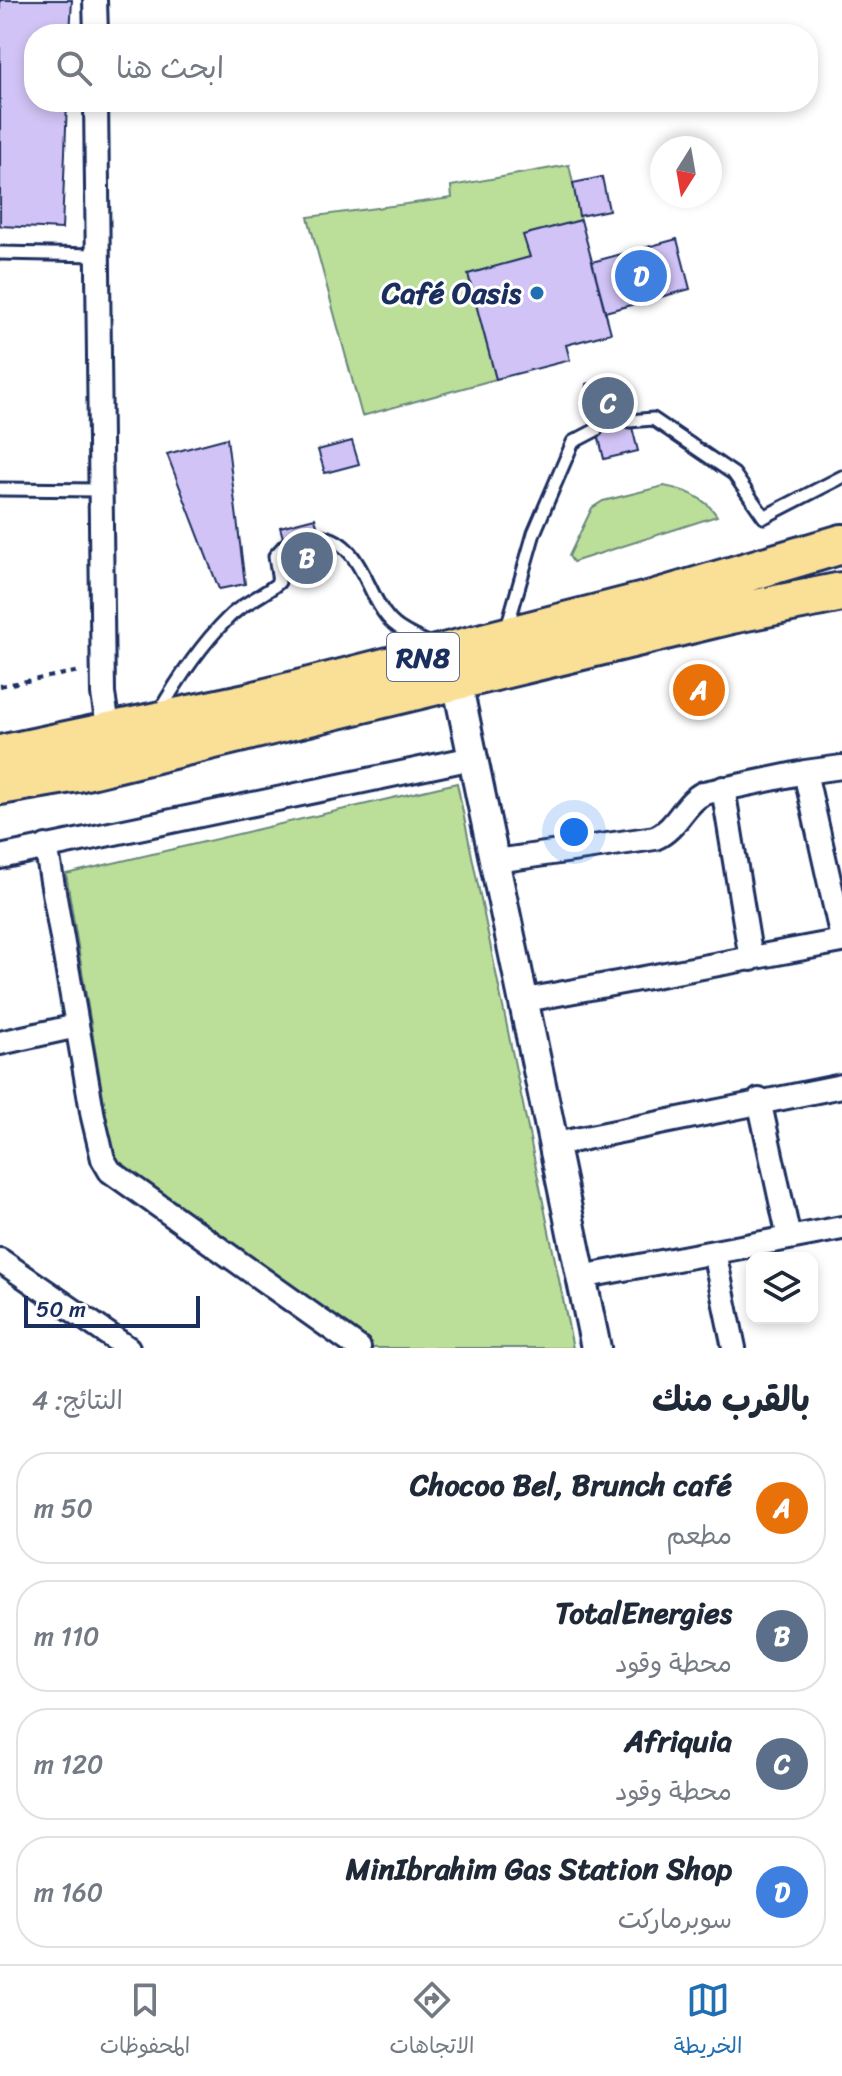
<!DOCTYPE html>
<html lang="ar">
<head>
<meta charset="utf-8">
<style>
	:root { --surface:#fff; --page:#f2f2f3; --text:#1f2937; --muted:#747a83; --line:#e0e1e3; --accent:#1f6fb2 }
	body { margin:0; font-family:Sriracha,"Playpen Sans Arabic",sans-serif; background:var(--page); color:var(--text); direction:rtl }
	.controls { position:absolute; right:24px; bottom:24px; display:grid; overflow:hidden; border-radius:16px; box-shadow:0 4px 12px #0003 }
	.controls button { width:72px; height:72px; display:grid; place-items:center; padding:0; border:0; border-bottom:2px solid var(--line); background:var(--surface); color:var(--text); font:40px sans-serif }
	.compass { position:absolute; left:650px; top:136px; width:72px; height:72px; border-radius:50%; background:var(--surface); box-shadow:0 4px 12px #0003; rotate:191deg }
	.scale { position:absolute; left:24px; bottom:20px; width:176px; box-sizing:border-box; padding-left:8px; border:4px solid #1b2f5e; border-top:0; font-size:22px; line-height:28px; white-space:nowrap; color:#1b2f5e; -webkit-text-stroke:6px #fff; paint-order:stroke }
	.you { position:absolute; left:574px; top:832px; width:28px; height:28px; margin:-20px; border:6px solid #fff; border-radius:50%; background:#1a73e8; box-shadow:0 0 0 12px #1a73e833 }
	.badge { display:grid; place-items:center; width:52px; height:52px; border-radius:50%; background:var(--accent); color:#fff; font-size:26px; font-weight:700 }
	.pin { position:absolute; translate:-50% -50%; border:4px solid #fff; box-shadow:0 2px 8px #0006 }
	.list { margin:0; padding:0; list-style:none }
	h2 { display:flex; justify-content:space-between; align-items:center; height:104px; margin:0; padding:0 32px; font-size:34px }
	h2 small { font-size:26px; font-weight:400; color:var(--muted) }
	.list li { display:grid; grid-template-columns:52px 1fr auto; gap:24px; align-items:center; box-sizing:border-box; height:112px; margin:0 16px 16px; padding:0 16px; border:2px solid var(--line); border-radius:32px }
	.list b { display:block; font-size:30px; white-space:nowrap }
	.list p { margin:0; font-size:26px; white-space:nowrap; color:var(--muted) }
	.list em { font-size:26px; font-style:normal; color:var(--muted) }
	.icon { flex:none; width:44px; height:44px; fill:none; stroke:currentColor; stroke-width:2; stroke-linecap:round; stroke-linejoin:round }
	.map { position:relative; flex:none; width:842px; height:1348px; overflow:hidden; direction:ltr }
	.search { position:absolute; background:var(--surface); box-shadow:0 4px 12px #0003; left:24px; right:24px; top:24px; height:88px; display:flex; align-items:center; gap:20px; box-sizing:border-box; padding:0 28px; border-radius:32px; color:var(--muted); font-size:30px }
	.sheet { height:616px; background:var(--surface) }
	nav { display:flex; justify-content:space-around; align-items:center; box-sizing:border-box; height:112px; border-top:2px solid var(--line); background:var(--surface); font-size:22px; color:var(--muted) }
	nav a { display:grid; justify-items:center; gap:4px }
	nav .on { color:var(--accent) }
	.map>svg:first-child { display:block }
	.green { fill:#bbdf99; stroke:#6b877c; stroke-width:2 }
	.building { fill:#d1c3f5; stroke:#1b2f5e; stroke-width:2 }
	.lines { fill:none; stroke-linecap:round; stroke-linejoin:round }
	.service-casing { stroke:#1b2f5e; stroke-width:17 }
	.minor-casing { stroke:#1b2f5e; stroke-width:28 }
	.tertiary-casing { stroke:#1b2f5e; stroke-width:34 }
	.trunk-casing { stroke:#1b2f5e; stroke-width:44 }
	.path { stroke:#1b2f5e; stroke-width:4; stroke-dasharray:6 6; stroke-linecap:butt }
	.service { stroke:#fff; stroke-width:11 }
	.minor { stroke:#fff; stroke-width:22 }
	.tertiary { stroke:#fff; stroke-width:28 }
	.trunk { stroke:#fadf96; stroke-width:38 }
	.poi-dot { fill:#1f6fb2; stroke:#fff; stroke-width:3 }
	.labels { text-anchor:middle; stroke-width:6; stroke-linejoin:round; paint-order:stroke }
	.shield { fill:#fff; stroke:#5f6d8e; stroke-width:2 }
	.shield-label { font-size:28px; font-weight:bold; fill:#1b2f5e }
	.poi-label { font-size:30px; font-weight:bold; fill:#1b2f5e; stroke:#fff; text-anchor:end }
</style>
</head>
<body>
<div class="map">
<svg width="842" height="1348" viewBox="0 0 842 1348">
	<rect width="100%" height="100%" fill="#fff"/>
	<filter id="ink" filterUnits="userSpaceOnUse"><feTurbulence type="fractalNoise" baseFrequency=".0125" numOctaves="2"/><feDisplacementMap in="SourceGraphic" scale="16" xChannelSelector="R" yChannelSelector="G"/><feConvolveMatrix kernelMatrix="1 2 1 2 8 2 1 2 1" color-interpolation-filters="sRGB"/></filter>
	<g filter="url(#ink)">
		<path class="green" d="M569 165 581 220 524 235 530 257 468 274 496 379 362 416 308 217 452 198 451 186Z
			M664 486C685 490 705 497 717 516L573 562 569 556 592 508 603 501Z
			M457 783 573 1348H367L114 1163 66 874Z"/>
		<path class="building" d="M0 0H72L70 34H34V102H67L62 229 0 226Z
			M602 177 609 210 579 216 573 183Z
			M581 220 611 333 566 345 570 360 496 379 468 274 530 257 523 235Z
			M677 239 690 289 605 312 592 262Z
			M619 376 638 451 604 459 586 384Z
			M227 438 245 584 219 589 167 454Z
			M352 441 359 464 325 473 318 450Z
			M315 518 329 572 295 581 280 527Z"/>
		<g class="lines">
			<g class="service-casing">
				<path id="service" d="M0 253 97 255
					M629 421 653 419 734 474 764 517 842 477
					M0 489 100 490
					M320 536C364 542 366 600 394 624 404 633 420 639 432 645
					M506 631 534 533 573 442 596 430
					M158 714C178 679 200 646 228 618 242 603 264 596 279 582L275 556 285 545"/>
			</g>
			<g class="minor-casing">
				<path id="minor" d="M95 0 96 34
					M96 102 103 694 109 732
					M842 767 805 772 842 938
					M723 788 751 959
					M46 846 93 1117 103 1159 110 1171 359 1348
					M0 857 473 758
					M496 861 655 838C678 828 683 803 704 793L805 772
					M526 1000 842 941
					M0 1043 77 1026
					M759 1100 789 1238
					M556 1144 842 1086
					M714 1252 734 1348
					M0 1260 128 1348
					M581 1277 842 1228"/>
			</g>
			<g class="tertiary-casing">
				<path id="tertiary" d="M457 682 596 1348"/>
			</g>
			<g class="trunk-casing">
				<path id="trunk" d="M0 755 251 702 652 600 842 544
					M0 785 77 772 731 614 842 592"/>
			</g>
			<path class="path" d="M0 686 80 671"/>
			<use href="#service" class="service"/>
			<use href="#minor" class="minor"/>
			<use href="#tertiary" class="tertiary"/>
			<use href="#trunk" class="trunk"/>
		</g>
	</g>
	<circle class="poi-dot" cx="537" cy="293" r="8"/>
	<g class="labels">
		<rect class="shield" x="387" y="633" width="72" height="48" rx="6"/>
		<g class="shield-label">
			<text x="423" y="667">RN8</text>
		</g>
		<g class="poi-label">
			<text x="521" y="303">Café Oasis</text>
		</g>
	</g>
</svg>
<div class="controls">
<button><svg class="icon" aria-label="layers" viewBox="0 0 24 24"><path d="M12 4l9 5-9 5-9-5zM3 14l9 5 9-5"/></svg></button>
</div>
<svg class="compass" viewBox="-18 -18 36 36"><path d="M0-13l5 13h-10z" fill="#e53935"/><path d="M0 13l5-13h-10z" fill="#747a83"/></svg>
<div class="scale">50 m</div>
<div class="you"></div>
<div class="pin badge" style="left:699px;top:690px;background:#e8710a">A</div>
<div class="pin badge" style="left:307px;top:558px;background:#5c6f8a">B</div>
<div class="pin badge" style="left:608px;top:403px;background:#5c6f8a">C</div>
<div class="pin badge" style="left:641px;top:276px;background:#3f7fe0">D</div>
<div class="search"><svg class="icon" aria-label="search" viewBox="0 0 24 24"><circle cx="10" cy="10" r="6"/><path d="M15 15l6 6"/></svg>ابحث هنا</div>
</div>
<section class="sheet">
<h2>بالقرب منك<small>النتائج: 4</small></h2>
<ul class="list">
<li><span class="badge" style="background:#e8710a">A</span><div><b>Chocoo Bel, Brunch café</b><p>مطعم</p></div><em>50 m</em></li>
<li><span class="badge" style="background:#5c6f8a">B</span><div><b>TotalEnergies</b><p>محطة وقود</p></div><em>110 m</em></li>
<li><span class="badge" style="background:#5c6f8a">C</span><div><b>Afriquia</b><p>محطة وقود</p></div><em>120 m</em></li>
<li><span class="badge" style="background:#3f7fe0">D</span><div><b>MinIbrahim Gas Station Shop</b><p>سوبرماركت</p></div><em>160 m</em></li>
</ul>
</section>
<nav>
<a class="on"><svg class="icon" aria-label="map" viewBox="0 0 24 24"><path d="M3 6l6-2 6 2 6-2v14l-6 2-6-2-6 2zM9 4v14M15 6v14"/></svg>الخريطة</a>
<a><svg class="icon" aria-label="directions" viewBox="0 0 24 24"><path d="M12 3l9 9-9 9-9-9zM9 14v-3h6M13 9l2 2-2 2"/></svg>الاتجاهات</a>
<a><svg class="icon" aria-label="saved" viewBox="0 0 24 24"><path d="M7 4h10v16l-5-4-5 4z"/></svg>المحفوظات</a>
</nav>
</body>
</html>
